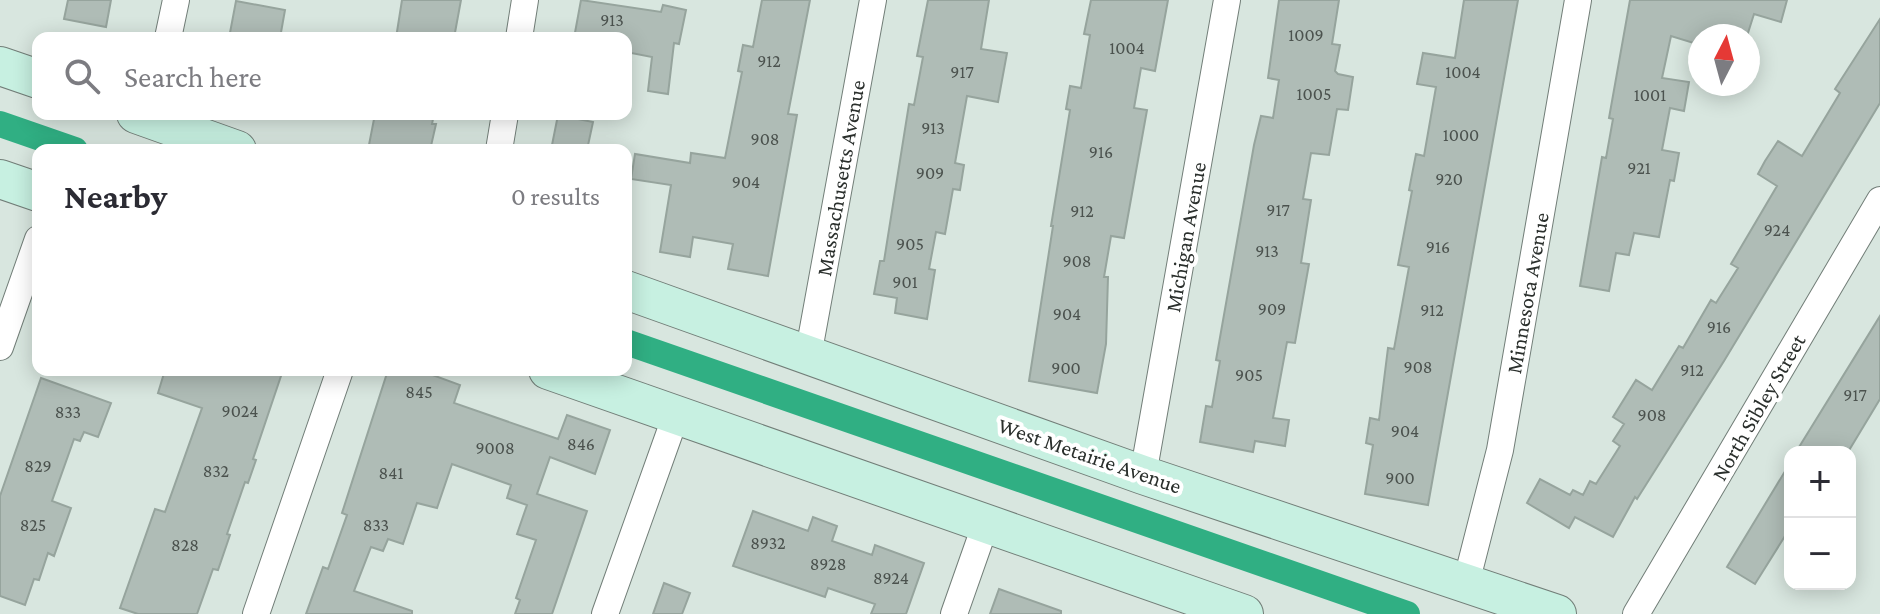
<!DOCTYPE html>
<html lang="en">
<head>
<meta charset="utf-8">
<style>
	:root { --surface:#fff; --page:#f7f7f7; --text:#2b2b33; --muted:#7c7c81; --line:#e1e1e2 }
	body { margin:0; font-family:"Crimson Pro",serif; background:var(--page); color:var(--text) }
	.controls { position:absolute; right:24px; bottom:24px; display:grid; overflow:hidden; border-radius:16px; box-shadow:0 4px 20px #0003 }
	.controls button { width:72px; height:72px; display:grid; place-items:center; padding:0; border:0; border-bottom:2px solid var(--line); background:var(--surface); color:var(--text); font:40px sans-serif }
	.compass { position:absolute; left:1688px; top:24px; width:72px; height:72px; border-radius:50%; background:var(--surface); box-shadow:0 4px 20px #0003; rotate:6deg }
	.list { margin:0; padding:0; list-style:none }
	h2 { display:flex; justify-content:space-between; align-items:center; height:104px; margin:0; padding:0 32px; font-size:34px }
	h2 small { font-size:26px; font-weight:400; color:var(--muted) }
	.icon { flex:none; width:44px; height:44px; fill:none; stroke:currentColor; stroke-width:2; stroke-linecap:round; stroke-linejoin:round }
	.map { position:relative; flex:none; width:1880px; height:614px; overflow:hidden }
	.search { position:absolute; background:var(--surface); box-shadow:0 4px 20px #0003; left:32px; top:32px; width:600px; height:88px; display:flex; align-items:center; gap:20px; box-sizing:border-box; padding:0 28px; border-radius:16px; color:var(--muted); font-size:30px }
	.panel { position:absolute; background:var(--surface); box-shadow:0 4px 20px #0003; left:32px; top:144px; width:600px; height:232px; border-radius:16px }
	.map>svg:first-child { display:block }
	.lines { fill:none; stroke-linecap:round; stroke-linejoin:round }
	.canal { stroke:#30af83; stroke-width:26 }
	.building { fill:#afbcb6; stroke:#96a49d; stroke-width:2 }
	.minor-casing { stroke:#727e78; stroke-width:28 }
	.secondary-casing { stroke:#727e78; stroke-width:40 }
	.minor { stroke:#fff; stroke-width:26 }
	.secondary { stroke:#c7f0e1; stroke-width:38 }
	.labels { text-anchor:middle; stroke-width:8; stroke-linejoin:round; paint-order:stroke }
	.number-label { font-size:18px; fill:#4b524e }
	.street-label { font-size:22px; fill:#2a2f2c; stroke:#fff }
</style>
</head>
<body>
<div class="map">
<svg width="1880" height="614" viewBox="0 0 1880 614">
	<rect width="100%" height="100%" fill="#d8e6df"/>
	<g class="lines">
		<path class="canal" d="M0 124 75 150
			M626 342 1407 614"/>
	</g>
	<path class="building" d="M68 0H111L106 27 64 19Z
		M402 0H461L454 38H396Z
		M581 0 661 12 663 5 686 10 679 44 674 43 668 94 648 91 652 57 626 52V38H574Z
		M762 0H810L788 114 797 115 768 276 728 269 733 244 693 237 690 257 660 252 671 185 631 179 635 154 690 163 691 153 725 158 742 72 738 71 743 45 753 47Z
		M928 0H989L981 49 1007 53 998 102 967 96 955 163 964 165 960 190 953 189 945 234 936 232 929 269 935 270 927 319 895 313 897 298 874 294 880 261H884L909 104 914 105 923 57 917 56Z
		M1091 0H1168L1155 71 1141 68 1134 108 1147 110 1124 238 1111 236 1104 277H1108L1106 344 1097 393 1029 381 1053 226H1051L1070 110 1066 109 1070 86 1081 88 1090 35 1084 34Z
		M1279 0H1339L1332 44 1340 45 1335 71 1338 74 1353 77 1348 110 1337 109 1329 155 1311 153 1303 199 1311 200 1301 263 1309 264 1295 343 1287 342 1273 418 1289 420 1285 446 1255 441 1253 452 1200 442 1206 406 1212 407 1220 361 1216 360 1254 145 1261 116 1273 118 1279 80 1268 78Z
		M1464 0H1518L1428 505 1365 494 1373 445 1366 443 1370 418 1379 420 1388 348 1394 349 1409 267 1398 265 1412 191 1409 190 1416 154 1424 156 1436 87 1417 84 1423 53 1455 58Z
		M1630 0H1787L1781 22 1754 14 1747 36H1700V45L1671 36 1662 78 1689 82 1684 111 1670 108 1662 150 1679 153 1674 181 1670 180 1659 237 1634 233 1629 255 1616 253 1609 291 1580 286 1602 157 1606 158 1613 119 1609 118Z
		M236 1 285 10 280 38H229Z
		M1880 19V103L1724 361 1637 499 1635 497 1613 537 1575 517 1569 528 1527 503 1540 479 1570 495 1573 490 1583 495 1590 481 1596 484 1620 446 1613 441 1624 424 1613 417 1636 380 1652 390 1679 346 1683 348 1711 300 1716 303 1738 268 1731 264 1777 186 1758 174 1765 161 1778 141 1802 156 1840 93 1835 89Z
		M375 114H434L432 124H436L431 146 424 145 423 150H368Z
		M558 115 593 122 587 150H551Z
		M1880 316V399L1848 452H1796Z
		M165 370H283L253 459 256 460 248 483 245 482 227 534 230 535 218 570 213 569 197 614H138L120 608 155 509 165 512 202 408 158 393Z
		M388 370H419L460 385 454 403 558 439 567 415 610 430 595 474 550 457 537 494 587 511 552 614H515L520 600 516 598 536 540 517 534 527 505 507 498 511 485 452 464 437 508 417 503 403 544 388 539 383 551 371 547 354 591 412 611V614H306L323 567 328 569 347 515 342 513Z
		M41 378 111 403 98 437 84 432 80 441 74 439 52 501 71 508 54 556 48 553 39 580 34 579 25 605 0 596V496Z
		M1790 463V528L1755 584 1727 567Z
		M753 511 808 531 813 517 837 526 832 541 872 555 875 545 924 563 906 614H871L875 604 828 588 825 597 733 566Z
		M664 583 690 593 682 614H653Z
		M999 589 1061 611V614H990Z"/>
	<g class="lines">
		<g class="minor-casing">
			<path id="minor" d="M168 38 176 0
				M519 38 525 0
				M499 150 505 114
				M0 347 38 239
				M808 356 873 0
				M1143 475 1227 0
				M1466 583 1500 450 1578 0
				M256 614 340 370
				M605 614 676 415
				M954 614 986 523
				M1636 614 1880 200"/>
		</g>
		<g class="secondary-casing">
			<path id="secondary" d="M0 66 38 79
				M136 114 237 150
				M0 179 38 192
				M626 290 1143 475 1557 614
				M548 370 1244 614"/>
		</g>
		<use href="#minor" class="minor"/>
		<use href="#secondary" class="secondary"/>
	</g>
	<g class="labels">
		<g class="number-label">
			<text x="612" y="26">913</text>
			<text x="1306" y="41">1009</text>
			<text x="1127" y="54">1004</text>
			<text x="769" y="67">912</text>
			<text x="962" y="78">917</text>
			<text x="1463" y="78">1004</text>
			<text x="1314" y="100">1005</text>
			<text x="1650" y="101">1001</text>
			<text x="933" y="134">913</text>
			<text x="1461" y="141">1000</text>
			<text x="765" y="145">908</text>
			<text x="1101" y="158">916</text>
			<text x="1639" y="174">921</text>
			<text x="930" y="179">909</text>
			<text x="1449" y="185">920</text>
			<text x="746" y="188">904</text>
			<text x="1278" y="216">917</text>
			<text x="1082" y="217">912</text>
			<text x="1777" y="236">924</text>
			<text x="910" y="250">905</text>
			<text x="1438" y="253">916</text>
			<text x="1267" y="257">913</text>
			<text x="1077" y="267">908</text>
			<text x="905" y="288">901</text>
			<text x="1272" y="315">909</text>
			<text x="1432" y="316">912</text>
			<text x="1067" y="320">904</text>
			<text x="1719" y="333">916</text>
			<text x="1418" y="373">908</text>
			<text x="1066" y="374">900</text>
			<text x="1692" y="376">912</text>
			<text x="1249" y="381">905</text>
			<text x="419" y="398">845</text>
			<text x="1855" y="401">917</text>
			<text x="240" y="417">9024</text>
			<text x="68" y="418">833</text>
			<text x="1652" y="421">908</text>
			<text x="1405" y="437">904</text>
			<text x="581" y="450">846</text>
			<text x="495" y="454">9008</text>
			<text x="38" y="472">829</text>
			<text x="216" y="477">832</text>
			<text x="391" y="479">841</text>
			<text x="1400" y="484">900</text>
			<text x="33" y="531">825</text>
			<text x="376" y="531">833</text>
			<text x="768" y="549">8932</text>
			<text x="185" y="551">828</text>
			<text x="828" y="570">8928</text>
			<text x="891" y="584">8924</text>
		</g>
		<g class="street-label">
			<text transform="translate(840 178) rotate(-80)" y="8">Massachusetts Avenue</text>
			<text transform="translate(1185 237) rotate(-80)" y="8">Michigan Avenue</text>
			<text transform="translate(1527 293) rotate(-80)" y="8">Minnesota Avenue</text>
			<text transform="translate(1758 407) rotate(-60)" y="8">North Sibley Street</text>
			<text transform="translate(1090 455) rotate(19)" y="8">West Metairie Avenue</text>
		</g>
	</g>
</svg>
<div class="controls">
<button>+</button>
<button>−</button>
</div>
<svg class="compass" viewBox="-18 -18 36 36"><path d="M0-13l5 13h-10z" fill="#e53935"/><path d="M0 13l5-13h-10z" fill="#7c7c81"/></svg>
<div class="search"><svg class="icon" aria-label="search" viewBox="0 0 24 24"><circle cx="10" cy="10" r="6"/><path d="M15 15l6 6"/></svg>Search here</div>
<section class="panel">
<h2>Nearby<small>0 results</small></h2>
<ul class="list">
</ul>
</section>
</div>
</body>
</html>
